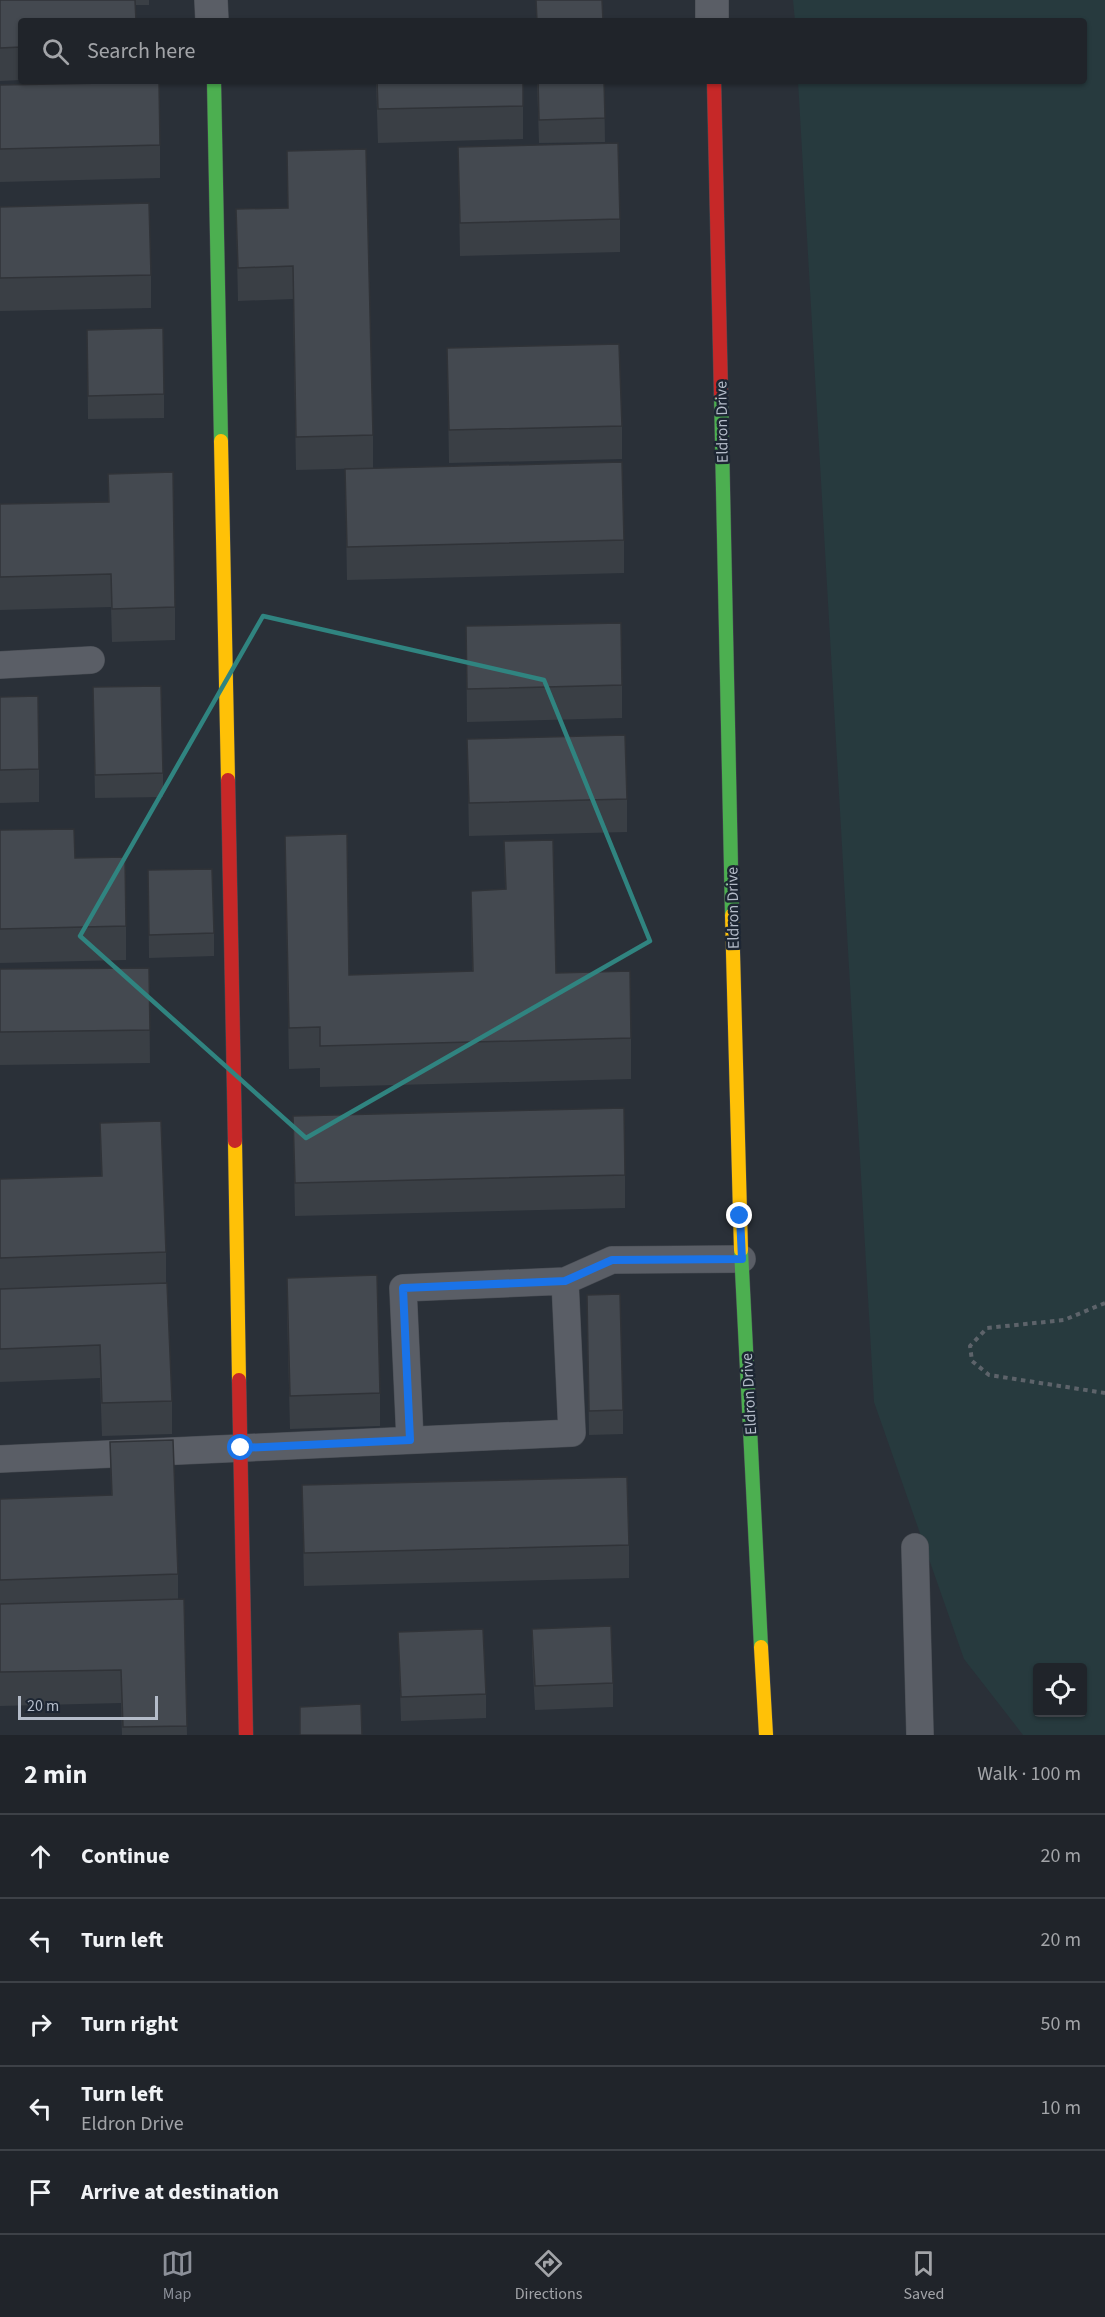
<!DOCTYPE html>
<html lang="en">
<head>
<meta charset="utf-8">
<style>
	:root { --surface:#20242a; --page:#282c32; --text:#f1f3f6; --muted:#a2a4a8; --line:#3d4147; --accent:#8c9099 }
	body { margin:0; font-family:"Source Sans 3",sans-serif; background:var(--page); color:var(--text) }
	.controls { position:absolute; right:18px; bottom:18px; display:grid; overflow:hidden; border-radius:6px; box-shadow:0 2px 4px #0004 }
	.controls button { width:54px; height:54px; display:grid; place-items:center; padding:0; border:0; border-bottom:2px solid var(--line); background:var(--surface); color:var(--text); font:30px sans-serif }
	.scale { position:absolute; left:18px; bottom:15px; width:140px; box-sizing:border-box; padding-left:6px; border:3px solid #b4bcc9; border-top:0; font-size:16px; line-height:21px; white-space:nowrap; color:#b4bcc9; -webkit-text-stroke:4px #1d2633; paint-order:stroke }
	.stop { position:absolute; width:18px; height:18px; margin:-14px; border:4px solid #1a73e8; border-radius:50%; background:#fff }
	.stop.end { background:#1a73e8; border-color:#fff; box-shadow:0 2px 6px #0008 }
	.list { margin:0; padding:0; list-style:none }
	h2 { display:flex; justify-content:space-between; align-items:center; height:78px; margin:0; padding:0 24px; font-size:26px }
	h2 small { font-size:20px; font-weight:400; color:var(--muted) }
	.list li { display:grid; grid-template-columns:39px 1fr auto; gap:18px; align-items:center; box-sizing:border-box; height:84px; padding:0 24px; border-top:2px solid var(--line) }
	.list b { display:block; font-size:22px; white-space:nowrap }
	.list p { margin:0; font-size:20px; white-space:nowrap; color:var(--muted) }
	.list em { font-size:20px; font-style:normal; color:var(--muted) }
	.icon { flex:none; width:33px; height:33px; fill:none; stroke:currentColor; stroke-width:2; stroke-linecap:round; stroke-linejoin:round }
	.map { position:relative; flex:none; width:1105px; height:1735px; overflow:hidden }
	.search { position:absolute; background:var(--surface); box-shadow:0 2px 4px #0004; left:18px; right:18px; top:18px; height:66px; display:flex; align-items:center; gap:15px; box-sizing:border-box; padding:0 21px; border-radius:6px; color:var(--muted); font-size:22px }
	.sheet { height:498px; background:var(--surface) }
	nav { display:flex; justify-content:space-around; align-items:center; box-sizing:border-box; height:84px; border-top:2px solid var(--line); background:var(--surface); font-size:16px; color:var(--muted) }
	nav a { display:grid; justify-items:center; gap:3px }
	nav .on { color:var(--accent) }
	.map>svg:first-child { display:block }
	.green { fill:#273a3e; fill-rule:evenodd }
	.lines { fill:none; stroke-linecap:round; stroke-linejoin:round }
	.lane-casing { stroke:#484c53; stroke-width:28 }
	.street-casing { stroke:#484c53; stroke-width:34 }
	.fast-casing { stroke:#484c53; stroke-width:15 }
	.slow-casing { stroke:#484c53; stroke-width:15 }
	.jam-casing { stroke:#484c53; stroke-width:15 }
	.path { stroke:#5d636a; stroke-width:4; stroke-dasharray:4.5 4.5; stroke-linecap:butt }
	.lane { stroke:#5a5e66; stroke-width:27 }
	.street { stroke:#5a5e66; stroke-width:33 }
	.fast { stroke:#4caf50; stroke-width:14 }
	.slow { stroke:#ffc107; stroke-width:14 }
	.jam { stroke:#c62828; stroke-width:14 }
	.wall { fill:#3a3f45 }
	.building { fill:#444950; stroke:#303338; stroke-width:1.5 }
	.route { stroke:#1a73e8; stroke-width:8 }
	.marked { fill:none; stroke:#308480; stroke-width:4.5; stroke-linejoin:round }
	.labels { text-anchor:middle; stroke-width:5; stroke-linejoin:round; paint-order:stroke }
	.street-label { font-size:16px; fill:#b4bcc9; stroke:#1d2633 }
</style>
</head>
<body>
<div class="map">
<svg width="1105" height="1735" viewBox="0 0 1105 1735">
	<rect width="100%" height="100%" fill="#2a3038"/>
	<path class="green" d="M793 0H1105V1735H1023L964 1659 874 1402 798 81H1084V21H795ZM1038 1668H1082V1712H1038Z"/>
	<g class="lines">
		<g class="lane-casing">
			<path id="lane" d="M0 665 91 660
				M565 1281 612 1260 742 1259
				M0 1459 572 1433 565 1281 403 1288 410 1440
				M915 1547 920 1735"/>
		</g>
		<g class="street-casing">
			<path id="street" d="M211 0 212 21
				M712 0V21"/>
		</g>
		<g class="fast-casing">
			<path id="fast" d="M214 81 221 441
				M721 394 732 915
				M741 1250 761 1647"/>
		</g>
		<g class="slow-casing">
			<path id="slow" d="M221 441 228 780
				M732 915 741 1250
				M235 1141 239 1380
				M761 1647 766 1735"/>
		</g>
		<g class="jam-casing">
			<path id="jam" d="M714 81 721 394
				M228 780 235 1141
				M239 1380 246 1735"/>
		</g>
		<path class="path" d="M1105 1303 1064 1320 987 1328 970 1346 972 1361 989 1375 1105 1393"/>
		<use href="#lane" class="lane"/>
		<use href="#street" class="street"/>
		<use href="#fast" class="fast"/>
		<use href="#slow" class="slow"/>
		<use href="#jam" class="jam"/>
	</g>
	<path class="wall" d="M0 0H149V5H135L21 21V80L0 81Z
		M376 81H523V139L378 143Z
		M537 81H604L605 142 539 143Z
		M0 85 160 145V178L0 182Z
		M458 147 620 219V252L460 256Z
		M287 151 373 435V468L296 470 293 299 238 301 236 209 288 208Z
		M0 207 151 275V308L0 311Z
		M87 330 164 394V418L88 419Z
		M447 348 622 426V459L449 463Z
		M345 469 624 540V573L347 580Z
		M108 474 175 607V640L112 642 111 607 0 610V504L108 502Z
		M466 626 622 685V718L467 722Z
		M93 687 163 773V797L95 798Z
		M0 697 39 769V802L0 803Z
		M467 739 627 799V832L469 836Z
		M0 830 75 858 126 926V960L0 963Z
		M285 836 349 975 472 971 471 891 505 889 504 841 556 973 631 1038V1079L320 1087V1068L289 1069Z
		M148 870 214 933V956L149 958Z
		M149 968 150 1063 0 1065V969Z
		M293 1116 625 1175V1208L295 1216Z
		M100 1123 166 1252V1283L172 1401V1434L102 1436 100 1378 0 1382V1179L101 1176Z
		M287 1278 380 1393V1426L290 1429 287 1311Z
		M587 1295 623 1410V1434L589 1435Z
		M110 1442 178 1574V1599H184L187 1735H122L121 1703 0 1706V1499L111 1495Z
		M302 1485 629 1545V1578L304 1586Z
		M532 1629 613 1683V1707L535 1710 532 1652Z
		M398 1632 486 1694V1718L401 1721Z"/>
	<path class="building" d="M0 0H135L136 21H21V47L0 48Z
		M536 0H602L603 21H537Z
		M377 81H523V106L378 109Z
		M538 81H604L605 118 539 120Z
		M159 82 160 145 0 149V85Z
		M618 143 620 219 460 223 458 147Z
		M366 149 373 435 296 437 293 266 238 268 236 209 288 208 287 151Z
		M149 203 151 275 0 278V207Z
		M163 328 164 394 88 396 87 330Z
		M619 344 622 426 449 430 447 348Z
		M622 462 624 540 347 547 345 469Z
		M173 472 175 607 112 609 111 574 0 577V504L109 502 108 474Z
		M621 623 622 685 467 689 466 626Z
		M161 686 163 773 95 775 93 687Z
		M38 696 39 769 0 770V697Z
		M625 735 627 799 469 803 467 739Z
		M74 829 75 858 125 857 126 926 0 929V830Z
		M347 834 349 975 473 971 471 891 506 889 504 841 553 840 556 973 630 971 631 1038 320 1046V1027L289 1028 285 836Z
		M212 869 214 933 149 935 148 870Z
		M149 968 150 1030 0 1032V969Z
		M624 1108 625 1175 295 1183 293 1116Z
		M161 1121 166 1252 0 1258V1179L102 1176 100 1123Z
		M377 1275 380 1393 290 1396 287 1278Z
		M167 1283 172 1401 102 1403 100 1345 0 1349V1289Z
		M620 1294 623 1410 589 1411 587 1295Z
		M173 1440 178 1574 0 1580V1499L112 1495 110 1442Z
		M627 1477 629 1545 304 1553 302 1485Z
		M184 1599 187 1726 123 1727 121 1670 0 1672V1604Z
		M611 1626 613 1683 535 1686 532 1629Z
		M483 1629 486 1694 401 1697 398 1632Z
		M361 1704 362 1735H300V1707Z"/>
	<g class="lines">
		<path class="route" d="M241 1448 410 1440 403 1288 565 1281 612 1260 742 1259 740 1216"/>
	</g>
	<path class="marked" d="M263 616 544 680 650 941 306 1138 80 936Z"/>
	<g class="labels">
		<g class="street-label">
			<text transform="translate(721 422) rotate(-91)" y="6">Eldron Drive</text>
			<text transform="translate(732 908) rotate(-91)" y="6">Eldron Drive</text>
			<text transform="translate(748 1394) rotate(-93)" y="6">Eldron Drive</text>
		</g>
	</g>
</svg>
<div class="controls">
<button><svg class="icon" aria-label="locate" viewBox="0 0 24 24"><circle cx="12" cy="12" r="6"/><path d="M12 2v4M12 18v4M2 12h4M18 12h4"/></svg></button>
</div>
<div class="scale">20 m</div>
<div class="stop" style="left:241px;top:1448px"></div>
<div class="stop end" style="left:740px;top:1216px"></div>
<div class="search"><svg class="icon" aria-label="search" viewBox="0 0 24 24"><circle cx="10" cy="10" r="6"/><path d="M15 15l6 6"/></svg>Search here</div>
</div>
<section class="sheet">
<h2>2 min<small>Walk · 100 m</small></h2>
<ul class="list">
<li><svg class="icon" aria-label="ahead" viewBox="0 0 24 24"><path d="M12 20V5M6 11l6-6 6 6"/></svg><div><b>Continue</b></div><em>20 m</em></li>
<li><svg class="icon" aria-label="left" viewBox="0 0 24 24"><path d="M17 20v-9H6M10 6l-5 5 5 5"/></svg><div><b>Turn left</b></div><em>20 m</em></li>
<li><svg class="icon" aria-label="right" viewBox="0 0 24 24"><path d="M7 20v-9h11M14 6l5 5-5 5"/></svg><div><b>Turn right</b></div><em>50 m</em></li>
<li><svg class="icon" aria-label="left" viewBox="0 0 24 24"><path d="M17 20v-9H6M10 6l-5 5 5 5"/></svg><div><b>Turn left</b><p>Eldron Drive</p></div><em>10 m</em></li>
<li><svg class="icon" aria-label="arrive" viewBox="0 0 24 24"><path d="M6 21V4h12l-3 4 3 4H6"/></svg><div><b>Arrive at destination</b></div></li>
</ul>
</section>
<nav>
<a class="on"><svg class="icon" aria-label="map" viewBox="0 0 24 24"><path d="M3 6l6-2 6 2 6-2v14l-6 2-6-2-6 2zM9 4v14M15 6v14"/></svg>Map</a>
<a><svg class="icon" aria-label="directions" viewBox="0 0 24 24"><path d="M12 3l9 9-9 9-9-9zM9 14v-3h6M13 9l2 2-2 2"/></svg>Directions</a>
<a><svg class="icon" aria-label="saved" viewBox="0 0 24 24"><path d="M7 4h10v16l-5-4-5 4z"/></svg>Saved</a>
</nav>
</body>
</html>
